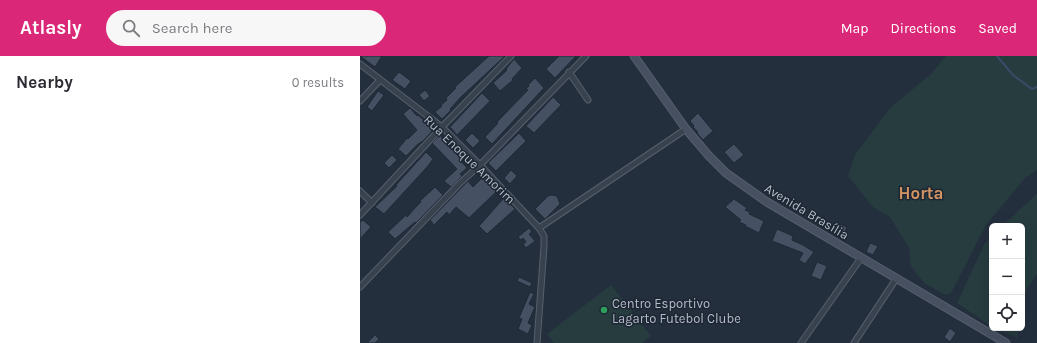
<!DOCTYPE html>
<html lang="en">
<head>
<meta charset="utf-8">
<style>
	:root { --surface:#fff; --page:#f7f7f7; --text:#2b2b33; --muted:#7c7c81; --line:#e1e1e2; --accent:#db2777 }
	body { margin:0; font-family:Karla,sans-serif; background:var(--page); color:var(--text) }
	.controls { position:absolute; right:12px; bottom:12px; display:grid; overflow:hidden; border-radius:6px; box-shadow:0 4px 16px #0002 }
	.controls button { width:36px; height:36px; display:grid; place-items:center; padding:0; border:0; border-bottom:1px solid var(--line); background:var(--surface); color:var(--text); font:20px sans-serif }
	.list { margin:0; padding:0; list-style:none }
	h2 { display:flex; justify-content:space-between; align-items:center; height:52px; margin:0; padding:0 16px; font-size:17px }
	h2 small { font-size:13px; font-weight:400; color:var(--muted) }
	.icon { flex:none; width:22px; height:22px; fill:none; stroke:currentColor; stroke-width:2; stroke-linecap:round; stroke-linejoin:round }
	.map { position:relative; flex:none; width:677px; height:287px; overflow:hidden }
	header { display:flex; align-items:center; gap:24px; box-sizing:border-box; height:56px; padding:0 20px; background:var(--accent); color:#fff }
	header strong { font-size:19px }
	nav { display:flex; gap:22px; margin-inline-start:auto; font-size:14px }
	.search { width:280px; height:36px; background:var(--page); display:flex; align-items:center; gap:10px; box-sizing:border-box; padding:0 14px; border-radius:22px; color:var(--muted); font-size:15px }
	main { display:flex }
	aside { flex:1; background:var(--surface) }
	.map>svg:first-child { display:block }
	.green { fill:#263c3f }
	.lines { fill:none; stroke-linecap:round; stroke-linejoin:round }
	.stream { stroke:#394c67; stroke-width:2 }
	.building { fill:#455162; stroke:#1f2835 }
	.street-casing { stroke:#565f6c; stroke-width:7 }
	.secondary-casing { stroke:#565f6c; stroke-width:9 }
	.street { stroke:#38414e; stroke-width:5 }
	.secondary { stroke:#465061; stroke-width:7 }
	.leisure-dot { fill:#2e9e5b; stroke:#1d2633; stroke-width:1.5 }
	.labels { text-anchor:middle; stroke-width:3; stroke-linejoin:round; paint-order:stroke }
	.street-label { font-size:13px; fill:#b4bcc9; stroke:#1d2633 }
	.poi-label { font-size:13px; fill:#b4bcc9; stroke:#1d2633; text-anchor:start }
	.district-label { font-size:17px; font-weight:bold; fill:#d59563; stroke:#1d2633 }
</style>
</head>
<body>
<header>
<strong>Atlasly</strong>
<div class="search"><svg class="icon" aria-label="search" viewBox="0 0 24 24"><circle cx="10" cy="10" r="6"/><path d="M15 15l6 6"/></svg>Search here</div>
<nav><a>Map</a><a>Directions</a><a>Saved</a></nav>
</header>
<main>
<aside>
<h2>Nearby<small>0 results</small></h2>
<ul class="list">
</ul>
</aside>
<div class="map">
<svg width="677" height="287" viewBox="0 0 677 287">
	<rect width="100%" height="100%" fill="#242f3e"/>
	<path class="green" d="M586 0H677V114L665 122 626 169 591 237 586 239 564 227 551 210 549 192 530 161 513 151 488 120 495 99 530 52 571 18Z
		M677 138V218L662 241V170H642Z
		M632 180V271L597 247 625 187Z
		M251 229 291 280 282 287H194L187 278Z
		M634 272H658V282Z"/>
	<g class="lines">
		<path class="stream" d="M637 0 653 19 672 33 677 31"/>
	</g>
	<path class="building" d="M0 0H22L15 11Z
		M129 0H145L101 41 90 53 91 54 82 63 75 56 82 50 81 49 87 44 86 42 96 32 95 31Z
		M199 0H216L195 22 186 13Z
		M154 3 162 12 152 23 153 24 140 35 133 27 147 14 146 13Z
		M39 16 51 25 45 33 32 24Z
		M175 22 184 32 132 88 125 81 138 67 137 66 165 37 168 34 166 33 169 30 168 29Z
		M65 34 70 40 64 45 59 39Z
		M18 35 24 39 12 55 7 51Z
		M122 37 130 45 97 79 90 71Z
		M193 41 201 49 174 77 166 70Z
		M50 52 57 60 58 59 74 73 62 86H61L57 89 46 100 38 93 47 82 48 83 57 74 43 58Z
		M338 57 353 75 343 84 337 77 338 76 333 71 334 70 330 65Z
		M112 77 120 85 113 92 105 84Z
		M159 77 166 85 136 115 128 107Z
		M80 79 90 92V91L101 103 100 104 107 112 100 118 102 120 91 131 84 125 97 113 72 87Z
		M374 88 384 99 374 107 364 96Z
		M66 96 73 103 68 110 24 158 15 151 37 130 36 129Z
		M32 99 37 104 29 112 24 107Z
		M151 114 157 120 150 128 144 122Z
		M124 120 137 135 109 162 96 151 89 159 87 156 74 169 70 164 108 125 113 131Z
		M75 131 83 139 56 167 55 166 35 183 28 176 46 159 47 161 55 152 61 146 60 145Z
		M192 139 197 140 200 148 185 163 175 153 188 140Z
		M144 142 155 153 127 178 119 170Z
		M374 143 387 152 385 154 390 156 389 158 404 165 399 177 385 170 386 169 379 166 381 164 365 151Z
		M3 164 11 171 0 183V166Z
		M480 168 487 171 483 181 475 178Z
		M169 172 172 176 169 178 175 185 166 192 163 188 166 186 163 182 161 184 158 181Z
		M417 173 433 180 432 184 443 189 454 196 445 208 439 204 443 197 412 185Z
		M510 187 518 190 513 199 506 196Z
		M457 206 467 210 461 224 451 220Z
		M159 221 172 227 170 231 157 225Z
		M170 236 174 238 169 248 175 251 168 267 172 269 168 278 158 273 162 263 159 262Z
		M590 272 596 277 590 286 584 281Z
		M15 279 19 283 15 287H7Z"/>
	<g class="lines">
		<g class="street-casing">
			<path id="street" d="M0 8 82 71 120 109 179 172 184 180V190L177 287
				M209 16 228 44
				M0 45 20 24
				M0 135 12 147
				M0 159 82 71 151 0
				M179 172 326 73
				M0 231 100 127 120 109 226 0
				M441 287 501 202
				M494 287 536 223"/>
		</g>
		<g class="secondary-casing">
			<path id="secondary" d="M274 0 326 73 349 100 366 117 407 146 646 287"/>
		</g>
		<use href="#street" class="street"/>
		<use href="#secondary" class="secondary"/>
	</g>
	<circle class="leisure-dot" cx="244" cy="254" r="4"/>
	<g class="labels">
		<g class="street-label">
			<text transform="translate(110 103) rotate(44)" y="5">Rua Enoque Amorim</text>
			<text transform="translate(447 155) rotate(31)" y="5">Avenida Brasília</text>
		</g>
		<g class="poi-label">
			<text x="252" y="252">Centro Esportivo<tspan x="252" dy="15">Lagarto Futebol Clube</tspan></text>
		</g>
		<g class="district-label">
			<text x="561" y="143">Horta</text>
		</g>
	</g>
</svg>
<div class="controls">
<button>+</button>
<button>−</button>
<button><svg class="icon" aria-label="locate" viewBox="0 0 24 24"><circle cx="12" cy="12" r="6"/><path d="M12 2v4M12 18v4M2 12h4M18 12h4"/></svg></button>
</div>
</div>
</main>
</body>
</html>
